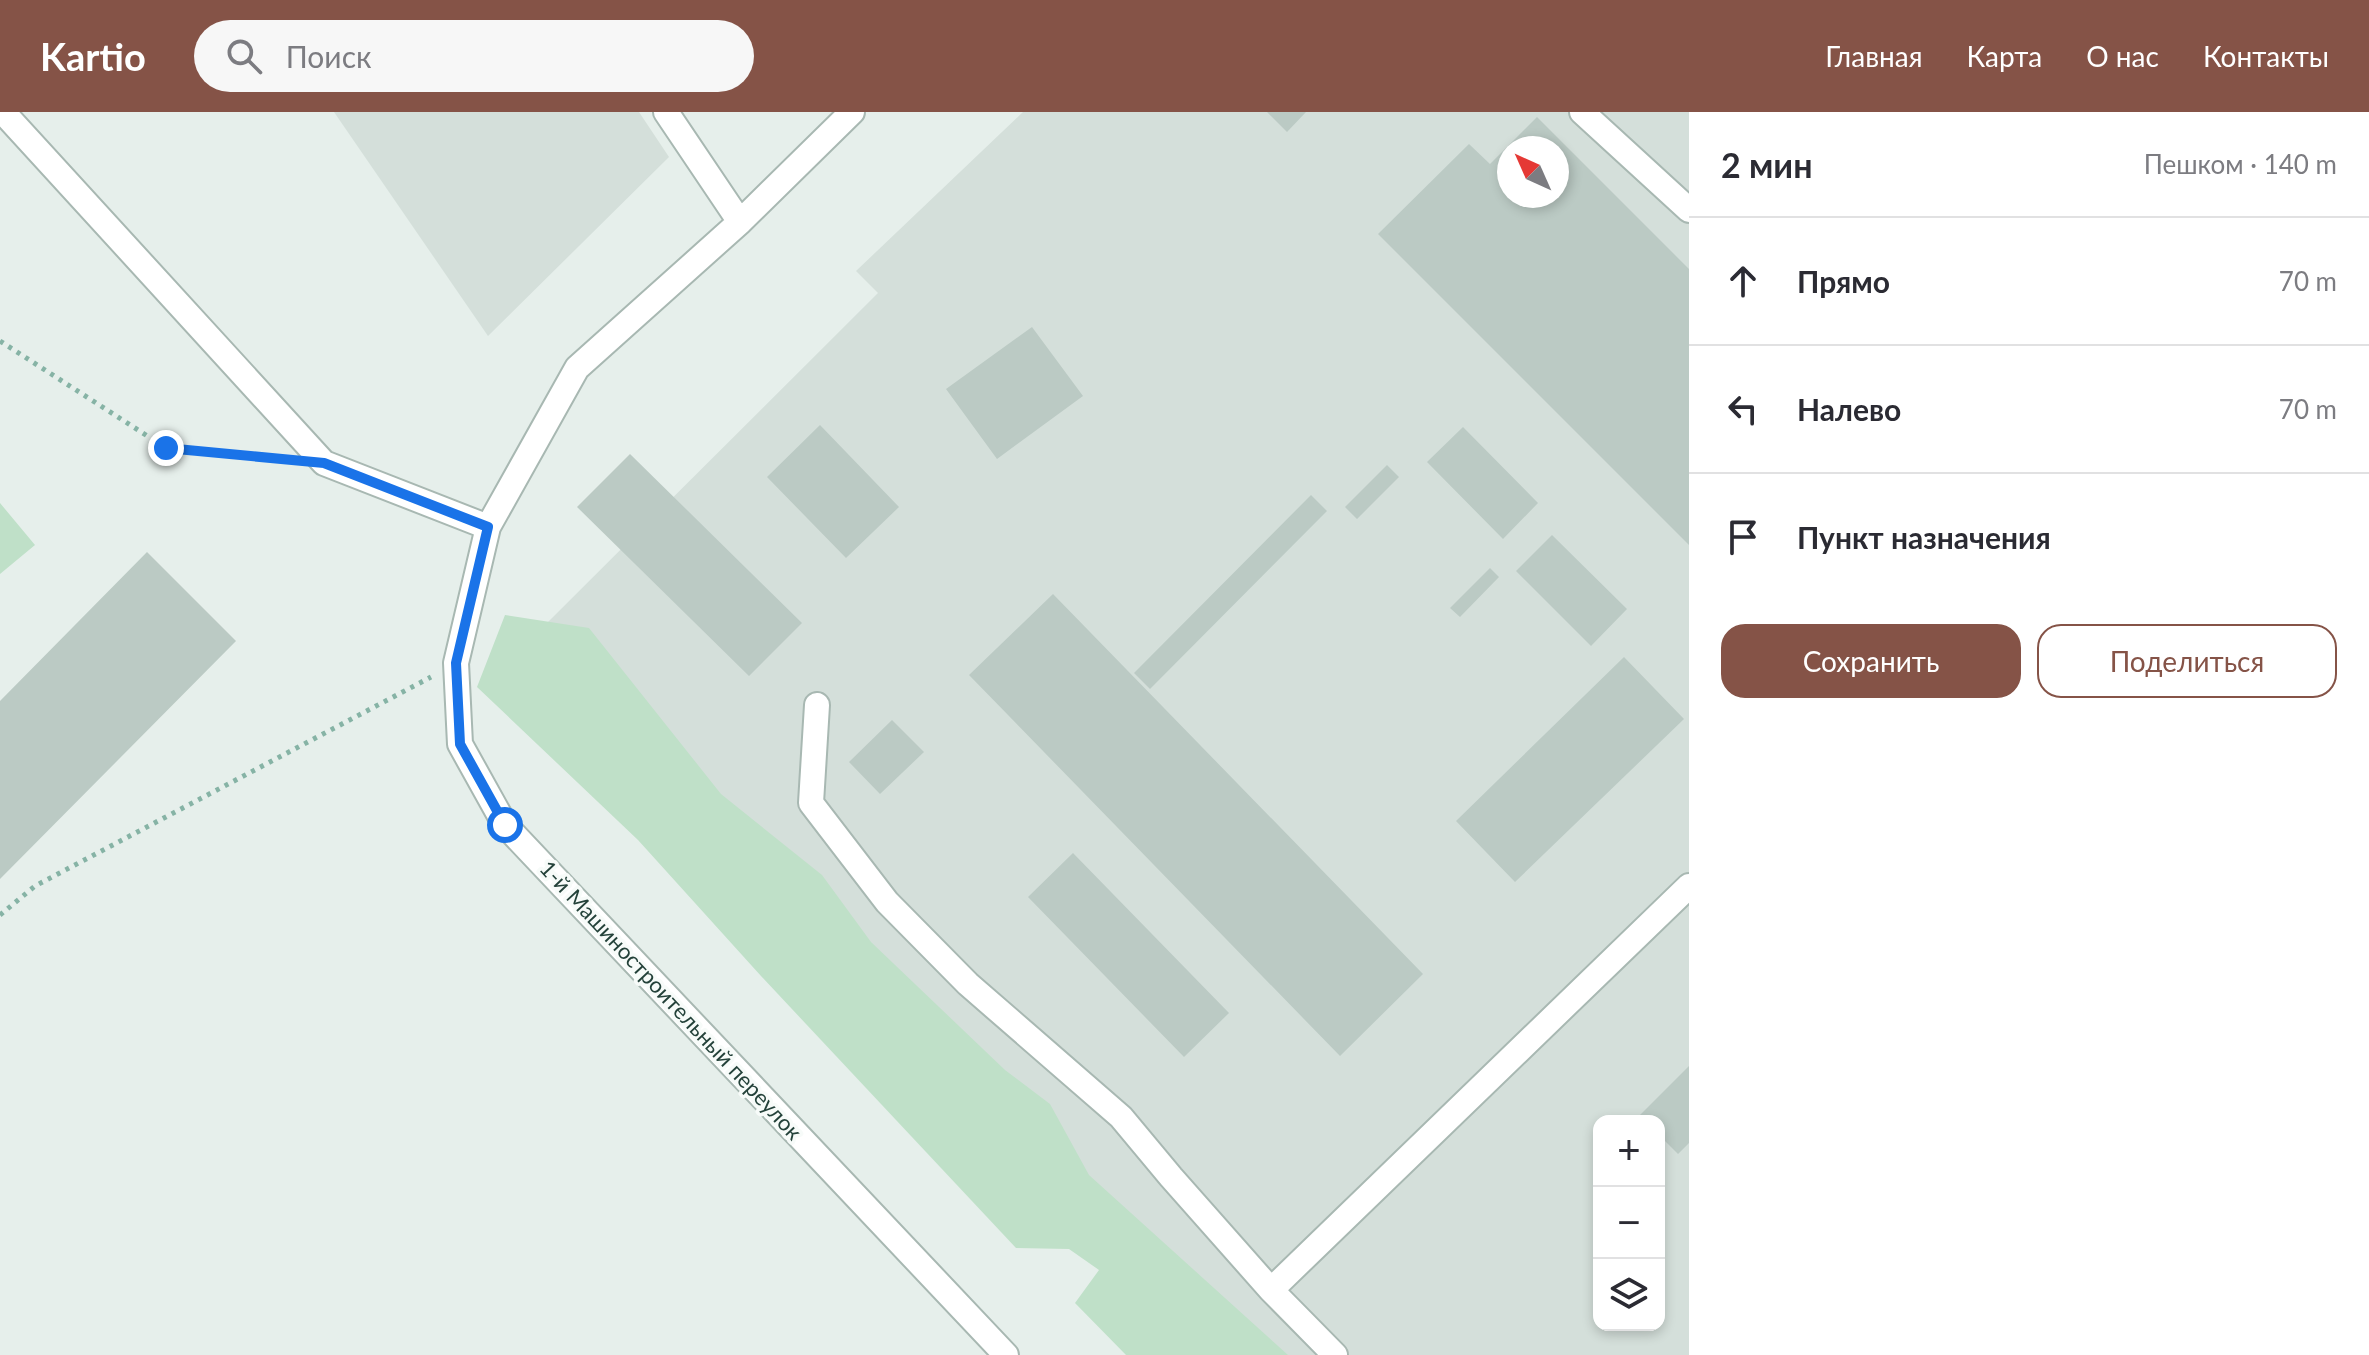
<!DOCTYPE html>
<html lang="ru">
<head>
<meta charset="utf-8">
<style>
	:root { --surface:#fff; --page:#f7f7f7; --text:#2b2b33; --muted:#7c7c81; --line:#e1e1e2; --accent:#855347 }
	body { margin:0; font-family:Lato,sans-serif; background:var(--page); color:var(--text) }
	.controls { position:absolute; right:24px; bottom:24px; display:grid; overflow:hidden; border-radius:16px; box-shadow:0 4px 12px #0003 }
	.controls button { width:72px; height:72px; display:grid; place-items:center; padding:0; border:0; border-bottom:2px solid var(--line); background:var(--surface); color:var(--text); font:40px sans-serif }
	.compass { position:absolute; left:1497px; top:24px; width:72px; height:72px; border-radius:50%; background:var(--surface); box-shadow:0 4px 12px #0003; rotate:315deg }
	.stop { position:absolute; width:24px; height:24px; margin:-18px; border:6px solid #1a73e8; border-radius:50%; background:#fff }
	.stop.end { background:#1a73e8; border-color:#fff; box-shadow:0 2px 8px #0008 }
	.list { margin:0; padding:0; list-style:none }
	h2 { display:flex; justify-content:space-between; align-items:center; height:104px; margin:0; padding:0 32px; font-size:34px }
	h2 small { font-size:26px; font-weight:400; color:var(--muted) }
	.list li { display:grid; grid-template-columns:52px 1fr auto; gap:24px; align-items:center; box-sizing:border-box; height:128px; padding:0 32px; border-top:2px solid var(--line) }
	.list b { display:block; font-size:30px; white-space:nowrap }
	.list em { font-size:26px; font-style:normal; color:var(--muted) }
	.actions { display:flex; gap:16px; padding:24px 32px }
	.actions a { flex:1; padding:18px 0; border:2px solid var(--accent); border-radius:24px; text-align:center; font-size:28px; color:var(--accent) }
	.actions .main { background:var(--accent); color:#fff }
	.icon { flex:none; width:44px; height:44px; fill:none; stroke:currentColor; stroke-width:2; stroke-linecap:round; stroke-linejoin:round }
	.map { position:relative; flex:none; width:1689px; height:1243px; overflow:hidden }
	header { display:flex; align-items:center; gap:48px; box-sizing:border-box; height:112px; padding:0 40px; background:var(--accent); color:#fff }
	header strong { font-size:38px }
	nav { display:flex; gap:44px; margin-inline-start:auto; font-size:28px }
	.search { width:560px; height:72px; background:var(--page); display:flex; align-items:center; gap:20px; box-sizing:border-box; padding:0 28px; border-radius:44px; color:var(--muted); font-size:30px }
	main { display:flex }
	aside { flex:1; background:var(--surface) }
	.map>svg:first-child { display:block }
	.built { fill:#d4dfda; fill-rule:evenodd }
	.green { fill:#bfe0c8 }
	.building { fill:#bbcac4; fill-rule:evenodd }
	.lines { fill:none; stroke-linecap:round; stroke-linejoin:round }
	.minor-casing { stroke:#a8b8b2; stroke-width:28 }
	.path { stroke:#86b3a5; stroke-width:5; stroke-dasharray:4 6; stroke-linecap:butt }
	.minor { stroke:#fff; stroke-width:24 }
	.route { stroke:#1a73e8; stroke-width:10 }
	.labels { text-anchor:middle; stroke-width:7; stroke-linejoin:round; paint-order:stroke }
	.street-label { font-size:22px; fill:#24423a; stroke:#f7fbf9 }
</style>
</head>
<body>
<header>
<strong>Kartio</strong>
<div class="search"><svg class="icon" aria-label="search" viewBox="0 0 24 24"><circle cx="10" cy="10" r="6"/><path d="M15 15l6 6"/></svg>Поиск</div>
<nav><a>Главная</a><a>Карта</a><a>О нас</a><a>Контакты</a></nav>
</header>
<main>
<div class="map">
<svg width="1689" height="1243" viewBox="0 0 1689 1243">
	<rect width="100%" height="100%" fill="#e6efeb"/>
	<path class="built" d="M334 0H639L669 45 488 224Z
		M1023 0H1689V1243H1262L541 517 878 181 856 159ZM1509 36H1557V84H1509ZM1599 1009H1659V1213H1599Z"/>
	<path class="green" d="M0 391 35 433 0 462Z
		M505 503 589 516 721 682 822 763 871 830 1005 958 1050 992 1089 1063 1288 1243H1126L1075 1191 1099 1158 1069 1137 1016 1136 761 864 638 728 477 575Z"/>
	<path class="building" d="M1267 0H1306L1287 20Z
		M1537 5 1689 157V433L1378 122 1469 32 1490 52ZM1509 36H1557V84H1509Z
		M1032 215 1083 284 997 347 946 277Z
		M820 313 899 395 846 446 767 365Z
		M1463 315 1538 391 1503 427 1427 350Z
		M630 342 802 511 749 564 577 395Z
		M1387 353 1399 365 1357 407 1345 395Z
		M1311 383 1327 399 1150 577 1134 561Z
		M1552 423 1627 497 1591 534 1516 459Z
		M147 440 236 529 0 767V589Z
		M1490 456 1499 465 1460 505 1450 496Z
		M1053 482 1423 862 1340 944 969 563Z
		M1624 545 1684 607 1515 770 1456 709Z
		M892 608 924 640 880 682 849 650Z
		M1073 741 1229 901 1184 945 1028 785Z
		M1689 954V1031L1678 1042 1659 1023V1009H1644L1639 1004Z"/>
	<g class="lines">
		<g class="minor-casing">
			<path id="minor" d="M3 0 324 351 488 415
				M666 0 740 110
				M852 0 740 110 577 256 488 415 456 551 460 632 505 713 1006 1243
				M1582 0 1689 98
				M817 593 811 691 887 790 968 872 1121 1005 1171 1065 1271 1178 1689 774
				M1271 1178 1335 1243"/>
		</g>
		<path class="path" d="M0 229 166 336 283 348
			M0 803 35 774 431 565"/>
		<use href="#minor" class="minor"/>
	</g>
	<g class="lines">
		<path class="route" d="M166 336 324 351 488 415 456 551 460 632 505 713"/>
	</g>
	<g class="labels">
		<g class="street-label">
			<text transform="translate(671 888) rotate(47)" y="8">1-й Машиностроительный переулок</text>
		</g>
	</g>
</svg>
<div class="controls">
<button>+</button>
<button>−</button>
<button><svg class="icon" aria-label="layers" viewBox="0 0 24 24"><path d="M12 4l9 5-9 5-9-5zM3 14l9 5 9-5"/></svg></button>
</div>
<svg class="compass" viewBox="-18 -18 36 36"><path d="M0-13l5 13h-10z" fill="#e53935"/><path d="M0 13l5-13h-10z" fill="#7c7c81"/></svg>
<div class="stop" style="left:505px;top:713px"></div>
<div class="stop end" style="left:166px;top:336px"></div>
</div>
<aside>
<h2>2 мин<small>Пешком · 140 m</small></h2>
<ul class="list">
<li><svg class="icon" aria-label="ahead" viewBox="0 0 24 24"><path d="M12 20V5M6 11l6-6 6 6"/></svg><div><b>Прямо</b></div><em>70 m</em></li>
<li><svg class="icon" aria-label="left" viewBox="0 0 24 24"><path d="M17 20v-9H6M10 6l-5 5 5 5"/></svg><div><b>Налево</b></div><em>70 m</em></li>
<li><svg class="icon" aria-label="arrive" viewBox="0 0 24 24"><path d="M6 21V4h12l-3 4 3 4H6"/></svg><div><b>Пункт назначения</b></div></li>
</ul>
<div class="actions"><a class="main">Сохранить</a><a>Поделиться</a></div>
</aside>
</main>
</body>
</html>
